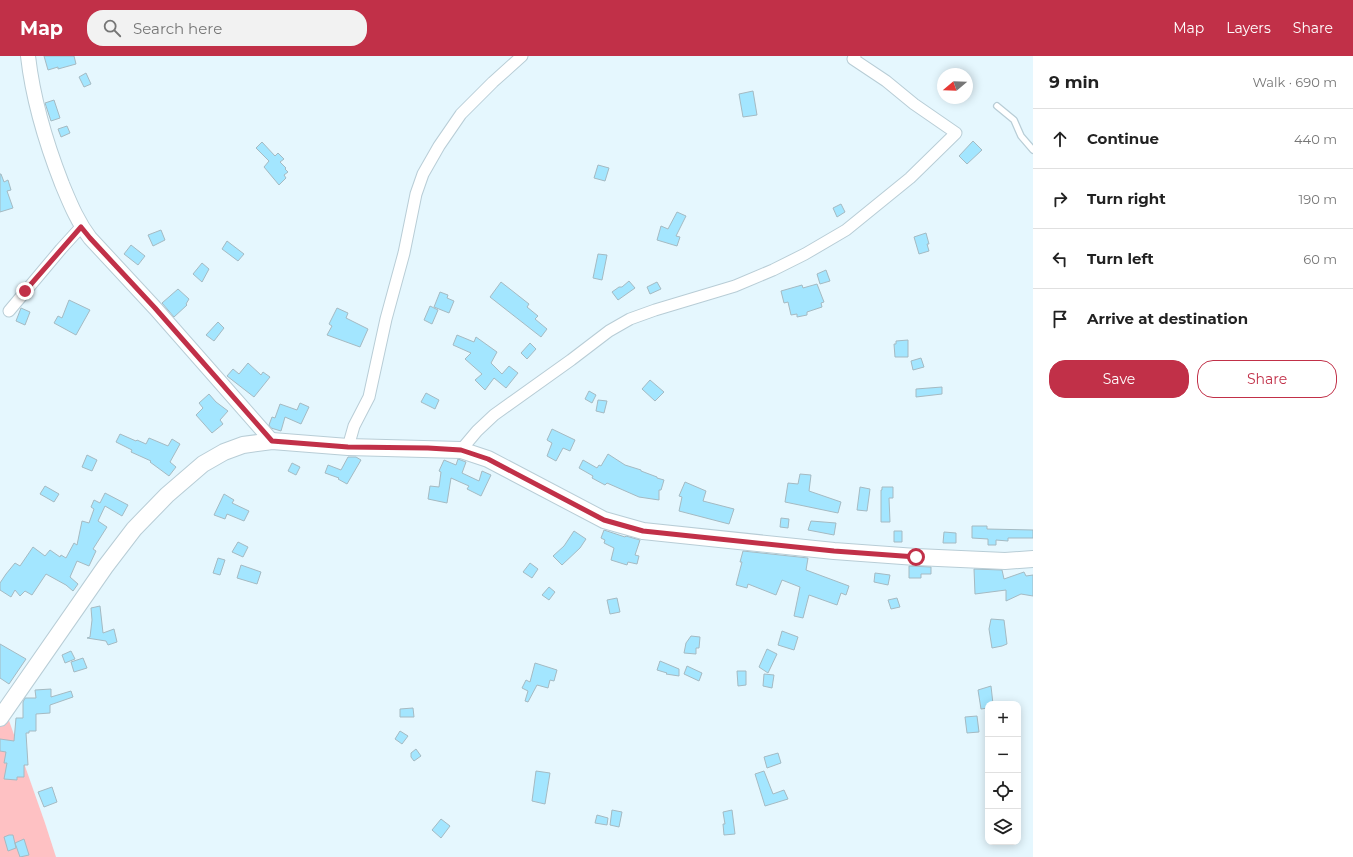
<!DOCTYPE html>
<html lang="en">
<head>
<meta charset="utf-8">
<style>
	:root { --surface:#fff; --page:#f2f2f2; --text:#222; --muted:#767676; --line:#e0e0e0; --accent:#c13048 }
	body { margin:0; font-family:Montserrat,sans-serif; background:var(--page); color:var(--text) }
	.controls { position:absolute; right:12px; bottom:12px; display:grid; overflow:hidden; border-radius:8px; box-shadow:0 2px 10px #0003 }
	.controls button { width:36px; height:36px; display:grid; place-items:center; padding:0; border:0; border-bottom:1px solid var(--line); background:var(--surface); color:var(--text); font:20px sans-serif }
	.compass { position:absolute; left:937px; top:12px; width:36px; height:36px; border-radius:50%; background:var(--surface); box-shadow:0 2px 10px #0003; rotate:251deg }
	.stop { position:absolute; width:12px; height:12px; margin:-9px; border:3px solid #c13048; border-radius:50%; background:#fff }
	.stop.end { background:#c13048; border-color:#fff; box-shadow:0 1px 4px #0008 }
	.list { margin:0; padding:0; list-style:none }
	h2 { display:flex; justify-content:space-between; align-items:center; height:52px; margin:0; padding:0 16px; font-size:17px }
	h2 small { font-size:13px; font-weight:400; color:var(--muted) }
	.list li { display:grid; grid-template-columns:26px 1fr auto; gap:12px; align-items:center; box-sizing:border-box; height:60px; padding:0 16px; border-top:1px solid var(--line) }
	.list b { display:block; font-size:15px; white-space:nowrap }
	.list em { font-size:13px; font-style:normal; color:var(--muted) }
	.actions { display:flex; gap:8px; padding:12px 16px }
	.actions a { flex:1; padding:9px 0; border:1px solid var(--accent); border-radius:16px; text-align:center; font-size:14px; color:var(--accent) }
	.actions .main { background:var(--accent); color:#fff }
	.icon { flex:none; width:22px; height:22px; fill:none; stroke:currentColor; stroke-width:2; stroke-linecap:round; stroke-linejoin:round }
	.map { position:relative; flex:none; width:1033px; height:801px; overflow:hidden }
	header { display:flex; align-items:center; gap:24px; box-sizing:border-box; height:56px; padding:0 20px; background:var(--accent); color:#fff }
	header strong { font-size:19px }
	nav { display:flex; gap:22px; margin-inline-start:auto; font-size:14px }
	.search { width:280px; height:36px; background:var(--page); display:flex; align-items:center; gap:10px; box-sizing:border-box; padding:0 14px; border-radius:16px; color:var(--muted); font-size:15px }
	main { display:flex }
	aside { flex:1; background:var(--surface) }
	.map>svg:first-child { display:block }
	.green { fill:#fec1c3 }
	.building { fill:#a3e6ff; stroke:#a5bac2 }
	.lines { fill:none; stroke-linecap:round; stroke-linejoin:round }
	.service-casing { stroke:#b8cdd6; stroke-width:8 }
	.minor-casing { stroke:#b8cdd6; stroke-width:13 }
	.tertiary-casing { stroke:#b8cdd6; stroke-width:16 }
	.secondary-casing { stroke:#b8cdd6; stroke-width:18 }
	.service { stroke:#fff; stroke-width:5.5 }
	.minor { stroke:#fff; stroke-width:11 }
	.tertiary { stroke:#fff; stroke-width:14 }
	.secondary { stroke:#fff; stroke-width:16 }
	.route { stroke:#c13048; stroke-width:5 }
</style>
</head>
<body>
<header>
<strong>Map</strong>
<div class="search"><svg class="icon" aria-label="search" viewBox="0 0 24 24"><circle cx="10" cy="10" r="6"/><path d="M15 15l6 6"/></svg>Search here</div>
<nav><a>Map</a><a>Layers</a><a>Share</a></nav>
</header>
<main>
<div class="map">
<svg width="1033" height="801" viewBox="0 0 1033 801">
	<rect width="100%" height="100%" fill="#e5f7fe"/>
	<path class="green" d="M6 656 45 767 56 801H0V666Z"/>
	<path class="building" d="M44 0H74L76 8 58 13V11L48 14Z
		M86 17 91 28 84 31 79 21Z
		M753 35 757 59 743 61 739 38Z
		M54 44 60 62 51 65 45 47Z
		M67 70 70 77 61 81 58 73Z
		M973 85 982 94 967 108 959 100Z
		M262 86 275 100 278 97 284 103 280 106 286 112 285 113 288 116 284 119 286 122 279 129 264 111 269 105 256 92Z
		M598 109 609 112 605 125 594 122Z
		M0 118H1L4 126 8 124 11 134 7 135 13 152 0 156Z
		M841 148 845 156 837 161 833 152Z
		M677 156 686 160 676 180 680 181 677 190 657 184 661 170 668 173Z
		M161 174 165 184 153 190 148 179Z
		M926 177 929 188H927L929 195 919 198 914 181Z
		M227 185 244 198 238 205 222 193Z
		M131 189 145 200 138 209 124 198Z
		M598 198 607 199 602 224 593 222Z
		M202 207 209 213 202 226 193 218Z
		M826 214 830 225 820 228 817 218Z
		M629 225 635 232 618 244 612 236 619 231H622Z
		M501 226 529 248 527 251 538 260 535 263 547 273 541 281 490 241Z
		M657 226 661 233 650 238 647 231Z
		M817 228 824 246 821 247 822 251 807 256V259L797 261V258L791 259 788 246 784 247 781 235 802 229 803 232Z
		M178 233 189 243 186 248 187 249 174 261 162 247Z
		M440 236 448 239 447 242 454 245 449 257 434 251Z
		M69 244 90 254 76 279 54 267 58 260 62 262Z
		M430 250 438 254 432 268 424 264Z
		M21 252 30 256 25 269 16 265Z
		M337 252 348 257 346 262 368 273 360 291 327 279 332 270 329 268Z
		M218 266 224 272 214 285 206 279Z
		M457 279 474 286 476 281 497 296 491 307 502 318 509 310 518 317 506 332 494 322 485 334 475 324 482 318 465 303 471 297 453 289Z
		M908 284V301H895L894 288H896V285Z
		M530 287 536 293 527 303 521 297Z
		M921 302 924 311 913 314 911 305Z
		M248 307 261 319 263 316 270 321 254 341 227 320 233 313 239 318Z
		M650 324 664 336 655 345 642 333Z
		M942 331V338L916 341V333Z
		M589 335 596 339 592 347 585 343Z
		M426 337 439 344 435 353 421 346Z
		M209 338 216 346 228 355 220 364 223 368 212 377 196 359 203 352 199 347Z
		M598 344 607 345 604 357 596 355Z
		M300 347 309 351 301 368 285 361 281 375 271 372 269 369 272 361 275 362 280 348 297 354Z
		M552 373 575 384 570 395 563 392 556 405 547 400 552 387 547 384Z
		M120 378 136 385 137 384 146 388 149 382 168 390 172 383 180 388 170 406 176 411 169 420 150 406 151 405 131 396 132 394 116 386Z
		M608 398 625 409 641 414V415L657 421V422L664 424 661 434H659V444L639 441 607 427 605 429 592 422 593 420 579 412 583 404 597 412 599 409 601 410Z
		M87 399 97 404 92 415 82 411Z
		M348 401H356L361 404 347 428 338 423 339 422 325 417 328 409 341 414Z
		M458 403 466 406 462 417 479 425 482 415 491 419 481 440 467 433 469 430 451 422 447 447 428 443 430 430 439 431 441 416 439 415 444 404 456 409Z
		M292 407 300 411 296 419 288 415Z
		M800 418 811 419 809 435 841 446 838 457 785 446 788 427 798 428Z
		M685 426 706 435 703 445 734 453 729 468 679 455 682 441 679 440Z
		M45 430 59 438 54 446 40 438Z
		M860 431 870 433 867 455 857 454Z
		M882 431H893V442H889L890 466H881V434H882Z
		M105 437 128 449 122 460 105 450 98 465 107 471 93 493 96 495 89 510 77 505 70 521 78 528 73 535 66 529 46 518 32 539 25 535 20 540 15 534 11 541 0 534V527L6 518 15 507 20 510 33 491 45 500 50 494 60 501 61 499 66 502 74 487 77 489 82 465 89 467 94 453 91 451 94 444 100 447Z
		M224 438 234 444 232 447 249 455 244 465 227 458 225 463 214 459Z
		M781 462 789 463 788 472 780 471Z
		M811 465 836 467 834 479 808 474Z
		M972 470H987V473L1033 474V482H1008V485L996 484V489H988V483L972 482Z
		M604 474 625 481 626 480 640 484 635 499 639 500 637 508 628 506 627 509 611 504 614 492 604 487 605 484 601 482Z
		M574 475 586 483 580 492 562 509 553 500 564 490Z
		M894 475H902V486H894Z
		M944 476 956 477V487H943Z
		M238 486 248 491 243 501 232 496Z
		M743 495 808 502 806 514 849 530 846 539 841 537 837 549 809 539 803 562 794 560 800 531 782 524 776 539 748 528 747 532 736 529 742 506H740Z
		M218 502 225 504 220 519 213 517Z
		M530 507 538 513 532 522 523 516Z
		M241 509 261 516 257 528 237 522Z
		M909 510 931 511V518H921V522H909Z
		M974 513 1002 514 1004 523 1024 516 1026 520 1033 519V540L1021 538 1006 545V534L975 538Z
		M875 517 890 519 888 529 874 526Z
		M549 531 555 536 549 544 542 539Z
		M617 542 620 556 610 558 607 544Z
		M897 542 900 551 891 553 888 544Z
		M100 550 103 577 114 573 117 586 108 589 106 585 87 582 90 581 92 564 91 552Z
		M991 563 1004 564 1007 588 1002 590 992 592 989 573Z
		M782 575 798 581 794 594 778 589Z
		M691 580 700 581 699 592H696V598L684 597 686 587Z
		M0 588 26 603 9 628 0 622Z
		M767 593 777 598 768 617 759 611Z
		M71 595 75 603 65 607 62 599Z
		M83 602 87 612 74 616 71 606Z
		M660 605 679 613V620L666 618 667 617 657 614Z
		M535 607 557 614 554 625 550 624 548 632 537 629 528 646 525 645 528 635 522 632 526 624 530 626Z
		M687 610 702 617 699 625 684 618Z
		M737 615H746V629L738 630Z
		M764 618 774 619 772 632 763 630Z
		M991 630 993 648H988V652L981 653 978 634Z
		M51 633V641L71 635 73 641 50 649V657L36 658V675H29V677H26L28 709H24V721H17V724L4 723 7 707H4L6 696 0 695V683L14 685 16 662H23V646L25 642H36L35 634Z
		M413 652 414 661H400V653Z
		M977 660 979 676 967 677 965 661Z
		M400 675 408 680 402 688 395 683Z
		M416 693 421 700 414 705 411 701V697Z
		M778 697 781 707 767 712 764 701Z
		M536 715 550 717 545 748 532 745Z
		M764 715 773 738 784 734 788 743 765 750 755 718Z
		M52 731 57 746 44 751 38 736Z
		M612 754 622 756 619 771 610 769Z
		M732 754 735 778 724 779 723 768H725L723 756Z
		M597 759 608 762 607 769 595 767Z
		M441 763 450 770 441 782 432 774Z
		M9 779H13L16 792 8 795 4 781Z
		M24 783 29 799 20 801 15 787Z"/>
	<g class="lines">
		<g class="service-casing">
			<path id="service" d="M997 50 1014 64 1021 80 1033 94"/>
		</g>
		<g class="minor-casing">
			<path id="minor" d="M9 255 61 193 81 171
				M348 391 354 370 369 341 386 263 404 197 416 138 423 118 439 90 461 58 493 26 522 0
				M461 394 477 375 494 359 571 304 609 275 630 263 655 254 735 230 773 214 805 198 846 174 910 122 956 77 914 48 886 25 853 3 855 0"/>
		</g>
		<g class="tertiary-casing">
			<path id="tertiary" d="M28 0C33 44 46 87 62 128 70 147 77 165 90 182L155 252 272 385"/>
		</g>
		<g class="secondary-casing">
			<path id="secondary" d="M0 662 105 511 134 473 167 439 203 408 224 396 243 389 272 385 348 391 461 394 488 403 604 464 643 475 834 495 916 501 1005 505 1033 503"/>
		</g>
		<use href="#service" class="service"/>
		<use href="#minor" class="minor"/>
		<use href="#tertiary" class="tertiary"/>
		<use href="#secondary" class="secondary"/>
	</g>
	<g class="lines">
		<path class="route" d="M25 235 81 171 90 182 155 252 272 385 348 391 428 392 461 394 488 403 604 464 643 475 834 495 916 501"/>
	</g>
</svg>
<div class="controls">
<button>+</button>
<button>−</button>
<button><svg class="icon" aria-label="locate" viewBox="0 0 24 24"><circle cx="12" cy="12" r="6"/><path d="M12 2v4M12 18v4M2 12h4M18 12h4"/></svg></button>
<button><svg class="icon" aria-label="layers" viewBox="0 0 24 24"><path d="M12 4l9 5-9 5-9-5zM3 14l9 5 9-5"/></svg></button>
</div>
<svg class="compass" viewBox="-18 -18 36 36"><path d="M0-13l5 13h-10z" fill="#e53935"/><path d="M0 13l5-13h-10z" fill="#767676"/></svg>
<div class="stop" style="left:916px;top:501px"></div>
<div class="stop end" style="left:25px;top:235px"></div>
</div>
<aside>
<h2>9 min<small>Walk · 690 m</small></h2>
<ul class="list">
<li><svg class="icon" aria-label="ahead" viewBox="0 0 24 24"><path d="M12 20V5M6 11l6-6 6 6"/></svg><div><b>Continue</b></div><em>440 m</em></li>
<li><svg class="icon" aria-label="right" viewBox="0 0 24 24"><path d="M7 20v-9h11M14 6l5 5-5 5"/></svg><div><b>Turn right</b></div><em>190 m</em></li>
<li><svg class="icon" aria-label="left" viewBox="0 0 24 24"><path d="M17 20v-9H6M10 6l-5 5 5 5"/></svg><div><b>Turn left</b></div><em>60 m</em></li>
<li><svg class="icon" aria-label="arrive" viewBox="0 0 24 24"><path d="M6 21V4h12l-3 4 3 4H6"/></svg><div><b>Arrive at destination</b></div></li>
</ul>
<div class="actions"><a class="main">Save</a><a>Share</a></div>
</aside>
</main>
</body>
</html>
